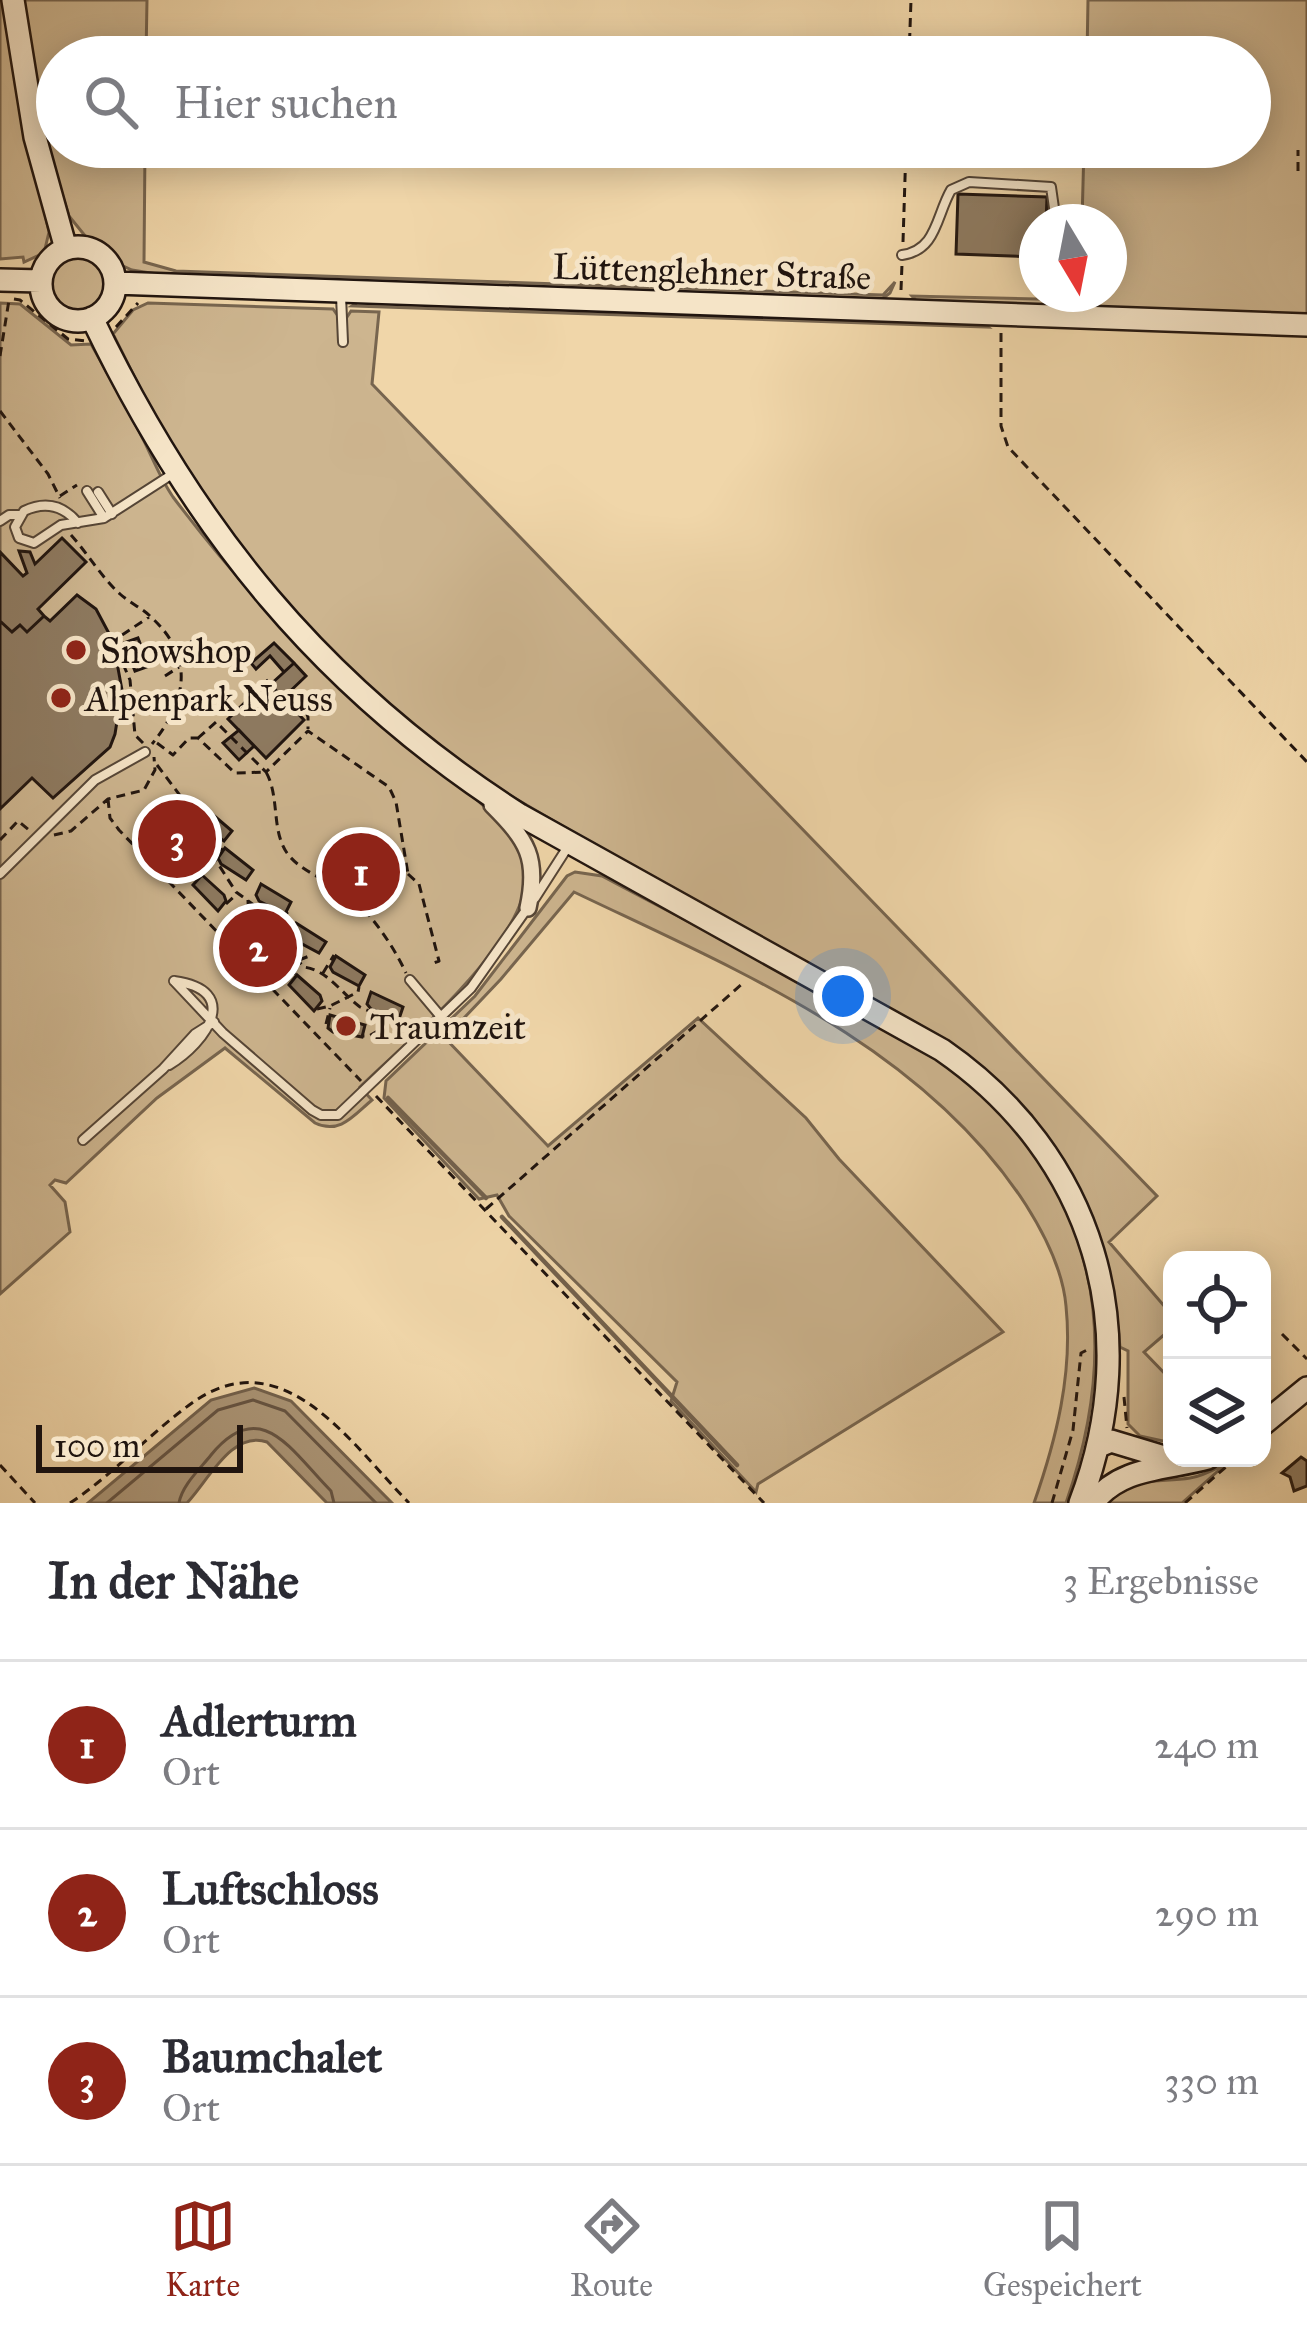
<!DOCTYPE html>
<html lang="de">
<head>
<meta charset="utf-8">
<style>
	:root { --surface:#fff; --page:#f2f2f3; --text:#2b2b33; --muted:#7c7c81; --line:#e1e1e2; --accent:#8f2418 }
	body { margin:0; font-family:"IM FELL Great Primer",serif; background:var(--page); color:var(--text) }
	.controls { position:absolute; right:36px; bottom:36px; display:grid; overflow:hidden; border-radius:24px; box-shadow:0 6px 30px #0003 }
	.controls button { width:108px; height:108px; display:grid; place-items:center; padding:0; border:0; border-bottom:3px solid var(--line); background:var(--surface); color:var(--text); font:60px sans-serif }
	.compass { position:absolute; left:1019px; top:204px; width:108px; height:108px; border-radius:50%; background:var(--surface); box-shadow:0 6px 30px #0003; rotate:170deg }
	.scale { position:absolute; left:36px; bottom:30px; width:207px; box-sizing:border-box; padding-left:12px; border:6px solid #21150f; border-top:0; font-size:33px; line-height:42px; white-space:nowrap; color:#21150f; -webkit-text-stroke:9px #f5e4c7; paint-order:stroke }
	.you { position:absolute; left:843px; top:996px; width:42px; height:42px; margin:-30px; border:9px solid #fff; border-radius:50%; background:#1a73e8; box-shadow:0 0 0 18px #1a73e833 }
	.badge { display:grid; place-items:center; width:78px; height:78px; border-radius:50%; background:var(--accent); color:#fff; font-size:39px; font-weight:700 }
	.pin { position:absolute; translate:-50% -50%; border:6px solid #fff; box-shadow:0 3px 12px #0006 }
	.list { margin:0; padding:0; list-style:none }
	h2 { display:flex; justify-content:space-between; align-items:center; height:156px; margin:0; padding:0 48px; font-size:51px }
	h2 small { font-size:39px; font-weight:400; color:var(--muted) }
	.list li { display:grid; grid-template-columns:78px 1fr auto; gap:36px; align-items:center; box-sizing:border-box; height:168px; padding:0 48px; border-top:3px solid var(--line) }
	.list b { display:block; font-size:45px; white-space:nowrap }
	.list p { margin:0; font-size:39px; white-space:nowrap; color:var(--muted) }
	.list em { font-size:39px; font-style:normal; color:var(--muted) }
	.icon { flex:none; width:66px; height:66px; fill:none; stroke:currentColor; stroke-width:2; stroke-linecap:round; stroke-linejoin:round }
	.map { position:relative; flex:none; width:1307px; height:1503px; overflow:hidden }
	.search { position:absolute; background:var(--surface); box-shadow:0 6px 30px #0003; left:36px; right:36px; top:36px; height:132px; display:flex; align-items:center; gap:30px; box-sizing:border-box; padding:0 42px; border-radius:66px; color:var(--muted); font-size:45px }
	.sheet { height:660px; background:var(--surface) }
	nav { display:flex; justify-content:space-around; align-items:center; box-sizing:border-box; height:168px; border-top:3px solid var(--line); background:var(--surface); font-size:33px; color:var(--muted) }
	nav a { display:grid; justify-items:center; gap:6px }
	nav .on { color:var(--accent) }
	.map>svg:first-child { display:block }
	.green { fill:#cdb58f; stroke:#77654f; stroke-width:3 }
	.water { fill:#aa9475; stroke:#73614c; stroke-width:3 }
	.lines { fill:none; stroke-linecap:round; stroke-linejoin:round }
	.shore { stroke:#665442; stroke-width:3 }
	.stream { stroke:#73614c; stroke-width:4.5 }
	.building { fill:#8d795f; stroke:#21150f; stroke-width:3 }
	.lane-casing { stroke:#554536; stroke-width:12 }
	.street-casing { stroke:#554536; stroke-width:20 }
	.secondary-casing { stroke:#21150f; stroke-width:26 }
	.path { stroke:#21150f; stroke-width:3; stroke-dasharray:9 6; stroke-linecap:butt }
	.lane { stroke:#f5e4c7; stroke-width:8 }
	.street { stroke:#f5e4c7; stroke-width:15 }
	.secondary { stroke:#f5e4c7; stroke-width:21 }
	.poi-dot { fill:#8f2418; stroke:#f5e4c7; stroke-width:4.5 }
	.labels { text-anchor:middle; stroke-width:10; stroke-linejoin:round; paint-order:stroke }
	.street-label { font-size:36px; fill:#21150f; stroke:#f5e4c7 }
	.poi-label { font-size:36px; fill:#21150f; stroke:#f5e4c7; text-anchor:start }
</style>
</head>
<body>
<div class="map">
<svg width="1307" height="1503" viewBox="0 0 1307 1503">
	<rect width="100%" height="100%" fill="#f0d6a9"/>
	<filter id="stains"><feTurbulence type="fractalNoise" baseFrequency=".00167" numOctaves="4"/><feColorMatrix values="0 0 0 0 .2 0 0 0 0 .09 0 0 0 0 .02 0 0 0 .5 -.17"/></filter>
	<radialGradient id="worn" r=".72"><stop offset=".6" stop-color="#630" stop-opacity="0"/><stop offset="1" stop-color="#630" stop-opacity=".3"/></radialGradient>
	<path class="green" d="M0 0H5L15 81 49 232 44 253 24 262 23 257 0 259Z
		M21 0H147L146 57H57V147H145L144 262 176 271 883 295 895 282 890 293 878 302 175 277 132 270 121 265 112 252 86 237 69 216 43 134Z
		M1088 0H1307V317L919 304 912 296 1079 300 1080 294H1109V222H1082L1084 147H1250V57H1087Z
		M50 282a29 29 0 1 1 58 0a29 29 0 1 1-58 0Z
		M361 300 980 321 988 327 352 306Z
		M0 303 20 304 71 345 91 344C109 376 127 408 144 441 153 459 161 480 173 497 235 579 301 651 377 719 413 750 518 820 526 865 538 933 405 1043 360 1087L372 1100C354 1115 340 1135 315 1123L225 1048 157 1098 66 1183 55 1180 50 1185 65 1202 70 1232 0 1294Z
		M148 303 333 309 343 323 351 311 379 312 372 384 1157 1196 1109 1242 1172 1315V1328L1144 1352 1172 1381V1443L1140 1436 1128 1424V1351L1120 1347C1111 1238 1068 1150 989 1075L499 789 463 766 343 667 266 579 219 517 157 422 113 334 133 310Z
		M575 872 602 876C682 919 764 960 844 1004 888 1028 937 1052 976 1085 989 1097 1000 1113 1012 1127 1108 1238 1113 1368 1066 1503H1034C1056 1440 1073 1374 1066 1306 1063 1271 1045 1235 1026 1205 923 1046 739 971 574 892L501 979 445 1038 548 1146 698 1018 806 1118 839 1159 1003 1332 758 1484 756 1492 671 1401 677 1382 509 1216 497 1195 479 1199 384 1098 386 1081 475 996 567 876Z
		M1227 1463 1182 1503H1106C1128 1475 1159 1483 1190 1478 1203 1476 1215 1469 1227 1463Z"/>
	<path class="water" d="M254 1388 291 1401 392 1503H327L267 1442C232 1430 208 1481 187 1503H88L211 1400Z"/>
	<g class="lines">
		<path class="shore" d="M107 1503 218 1410 253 1400 285 1411 376 1503
			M179 1503C182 1485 200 1469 211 1455 261 1394 292 1452 331 1491L334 1503"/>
		<path class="stream" d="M388 1098 486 1198
			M502 1217 737 1465"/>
	</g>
	<path class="building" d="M958 194 1047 197 1046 222H1037V257L956 254Z
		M62 538 86 562 38 609 44 616 27 632 20 625 12 632 0 621V552L23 576 27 573 19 551 30 552 35 564Z
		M77 595 96 609 113 641 122 690 115 734 110 747 53 798 32 778 0 809V621L12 632 20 625 27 632 44 616 50 621Z
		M138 638 149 666 135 671 124 643Z
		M274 643 294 663 284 672 270 656 256 669 251 663Z
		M294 663 306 676 283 698 270 685Z
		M267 681 304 720 266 758 228 719Z
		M239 730 254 746 239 760 223 743Z
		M205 808 232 831 224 841 200 824 198 818Z
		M170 821 194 847 185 857 163 837 161 831Z
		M225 848 253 870 246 880 221 864 218 858Z
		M202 875 224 895 226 901 218 911 193 885Z
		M261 884 291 902 285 914 259 901 256 895Z
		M296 923 326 942 319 953 293 939 290 934Z
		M251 931 275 956 267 966 245 947 242 941Z
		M336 956 365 975 359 986 333 972 330 967Z
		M297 975 320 995 322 1001 314 1011 289 985Z
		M371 992 403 1007 399 1019 371 1009 367 1004Z
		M330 1015 365 1025 362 1037 333 1032 328 1028Z
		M1301 1457 1307 1461V1486L1294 1491 1290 1477 1282 1473Z"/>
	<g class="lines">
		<g class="lane-casing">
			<path id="lane" d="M902 255C937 250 936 216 951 190L969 182 1051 187 1056 222
				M341 296 343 342
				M87 491 104 518
				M98 492 112 514
				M0 521 9 515H19
				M78 523C63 505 45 501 24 511L15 527 19 538 34 543 61 525 104 518 174 473
				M0 874 95 780 145 752
				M535 898 569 845
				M410 980 442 1018
				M174 981 223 1033 312 1110 321 1115H338L471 988 526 910
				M169 1065C207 1042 242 990 174 981
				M83 1140 163 1069 195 1034 214 1022"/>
		</g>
		<g class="street-casing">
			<path id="street" d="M492 805C527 840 539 858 528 908"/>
		</g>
		<g class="secondary-casing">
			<path id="secondary" d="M13 0 35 137 66 249
				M41 284a37 37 0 1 1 74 0a37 37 0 1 1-74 0Z
				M0 280 41 281
				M115 283 1307 325
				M92 318C193 529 321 688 520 815L942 1050C1094 1155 1146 1330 1080 1503
				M1262 1425 1307 1388
				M1099 1446 1111 1441 1184 1463
				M1093 1503C1121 1466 1166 1470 1208 1458"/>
		</g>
		<path class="path" d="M909 57 911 0
			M1298 171V150
			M903 242 906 147
			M901 290 902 264
			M14 299 20 300 68 339 86 341
			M116 327 138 303
			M1001 333V426L1008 447 1307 762
			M0 356 9 300
			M0 411 48 474 60 498
			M60 496 77 485
			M71 535C88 554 102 578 120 594 130 603 142 608 151 617 196 658 186 702 152 744
			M178 651 198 637 221 664
			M165 676 179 667
			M305 699 302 702 308 717V729
			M198 738 216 722 266 772 308 731 389 787 396 802 408 874 347 893
			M143 743 135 735 130 680 113 641 149 617
			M157 743 173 755 189 738H198L235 773 266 772C280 797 271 830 287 853 300 871 325 879 342 890 368 908 393 945 406 973
			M157 765 194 814 208 848 236 892 265 913 303 967C327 969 343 995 360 1007 366 1010 373 1012 378 1016L381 1029 369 1036H361
			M108 799 110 818 119 830 361 1081
			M150 829 187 809
			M54 835 71 831 108 799 144 790 155 770 154 757
			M0 840 18 821 29 830
			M208 844 220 840
			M188 856 195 860 223 849
			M198 860 199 875
			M408 874 419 884 439 961 434 963
			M248 900 249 931
			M226 904 238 893
			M273 922 288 912
			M276 927 297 924
			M299 960 312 955
			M273 966 296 974
			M323 973 334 955
			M317 1009 330 1006 358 992 359 987
			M381 1020H395
			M326 1024 330 1008
			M376 1096 764 1503
			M486 1209 742 984
			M1282 1334 1307 1359
			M1124 1397 1127 1428
			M0 1465 35 1503
			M70 1503C114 1474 150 1433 192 1403 283 1338 351 1444 409 1503
			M1052 1503 1073 1430 1081 1353 1089 1349
			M1185 1503 1236 1458"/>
		<use href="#lane" class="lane"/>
		<use href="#street" class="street"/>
		<use href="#secondary" class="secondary"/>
	</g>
	<g class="poi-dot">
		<circle cx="76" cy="650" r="12"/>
		<circle cx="61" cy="698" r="12"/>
		<circle cx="346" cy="1026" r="12"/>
	</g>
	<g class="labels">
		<g class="street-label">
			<text transform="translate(712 271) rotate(2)" y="13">Lüttenglehner Straße</text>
		</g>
		<g class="poi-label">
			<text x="100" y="663">Snowshop</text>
			<text x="85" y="711">Alpenpark Neuss</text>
			<text x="370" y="1039">Traumzeit</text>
		</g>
	</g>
	<rect width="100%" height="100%" filter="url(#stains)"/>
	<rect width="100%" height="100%" fill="url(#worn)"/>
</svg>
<div class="controls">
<button><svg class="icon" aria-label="locate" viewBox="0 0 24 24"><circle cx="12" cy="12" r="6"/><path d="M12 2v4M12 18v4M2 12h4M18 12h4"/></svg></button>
<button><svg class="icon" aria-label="layers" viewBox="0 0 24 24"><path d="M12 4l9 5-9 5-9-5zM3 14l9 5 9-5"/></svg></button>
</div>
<svg class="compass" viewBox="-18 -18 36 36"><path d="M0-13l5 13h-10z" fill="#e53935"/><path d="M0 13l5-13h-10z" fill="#7c7c81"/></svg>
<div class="scale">100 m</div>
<div class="you"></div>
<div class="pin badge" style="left:361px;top:872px">1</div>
<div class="pin badge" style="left:258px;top:948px">2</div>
<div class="pin badge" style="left:177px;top:839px">3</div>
<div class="search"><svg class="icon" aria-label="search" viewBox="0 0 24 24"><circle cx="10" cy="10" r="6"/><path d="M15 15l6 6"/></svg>Hier suchen</div>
</div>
<section class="sheet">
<h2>In der Nähe<small>3 Ergebnisse</small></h2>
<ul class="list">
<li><span class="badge">1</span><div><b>Adlerturm</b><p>Ort</p></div><em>240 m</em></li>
<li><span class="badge">2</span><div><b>Luftschloss</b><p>Ort</p></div><em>290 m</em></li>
<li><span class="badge">3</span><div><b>Baumchalet</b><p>Ort</p></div><em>330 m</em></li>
</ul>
</section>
<nav>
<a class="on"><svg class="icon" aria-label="map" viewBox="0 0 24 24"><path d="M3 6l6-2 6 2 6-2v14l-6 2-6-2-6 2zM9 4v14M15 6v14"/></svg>Karte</a>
<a><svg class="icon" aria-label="directions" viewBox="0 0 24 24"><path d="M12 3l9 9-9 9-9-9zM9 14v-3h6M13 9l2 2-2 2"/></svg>Route</a>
<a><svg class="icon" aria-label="saved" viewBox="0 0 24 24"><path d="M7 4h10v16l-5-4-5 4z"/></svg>Gespeichert</a>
</nav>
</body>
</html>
